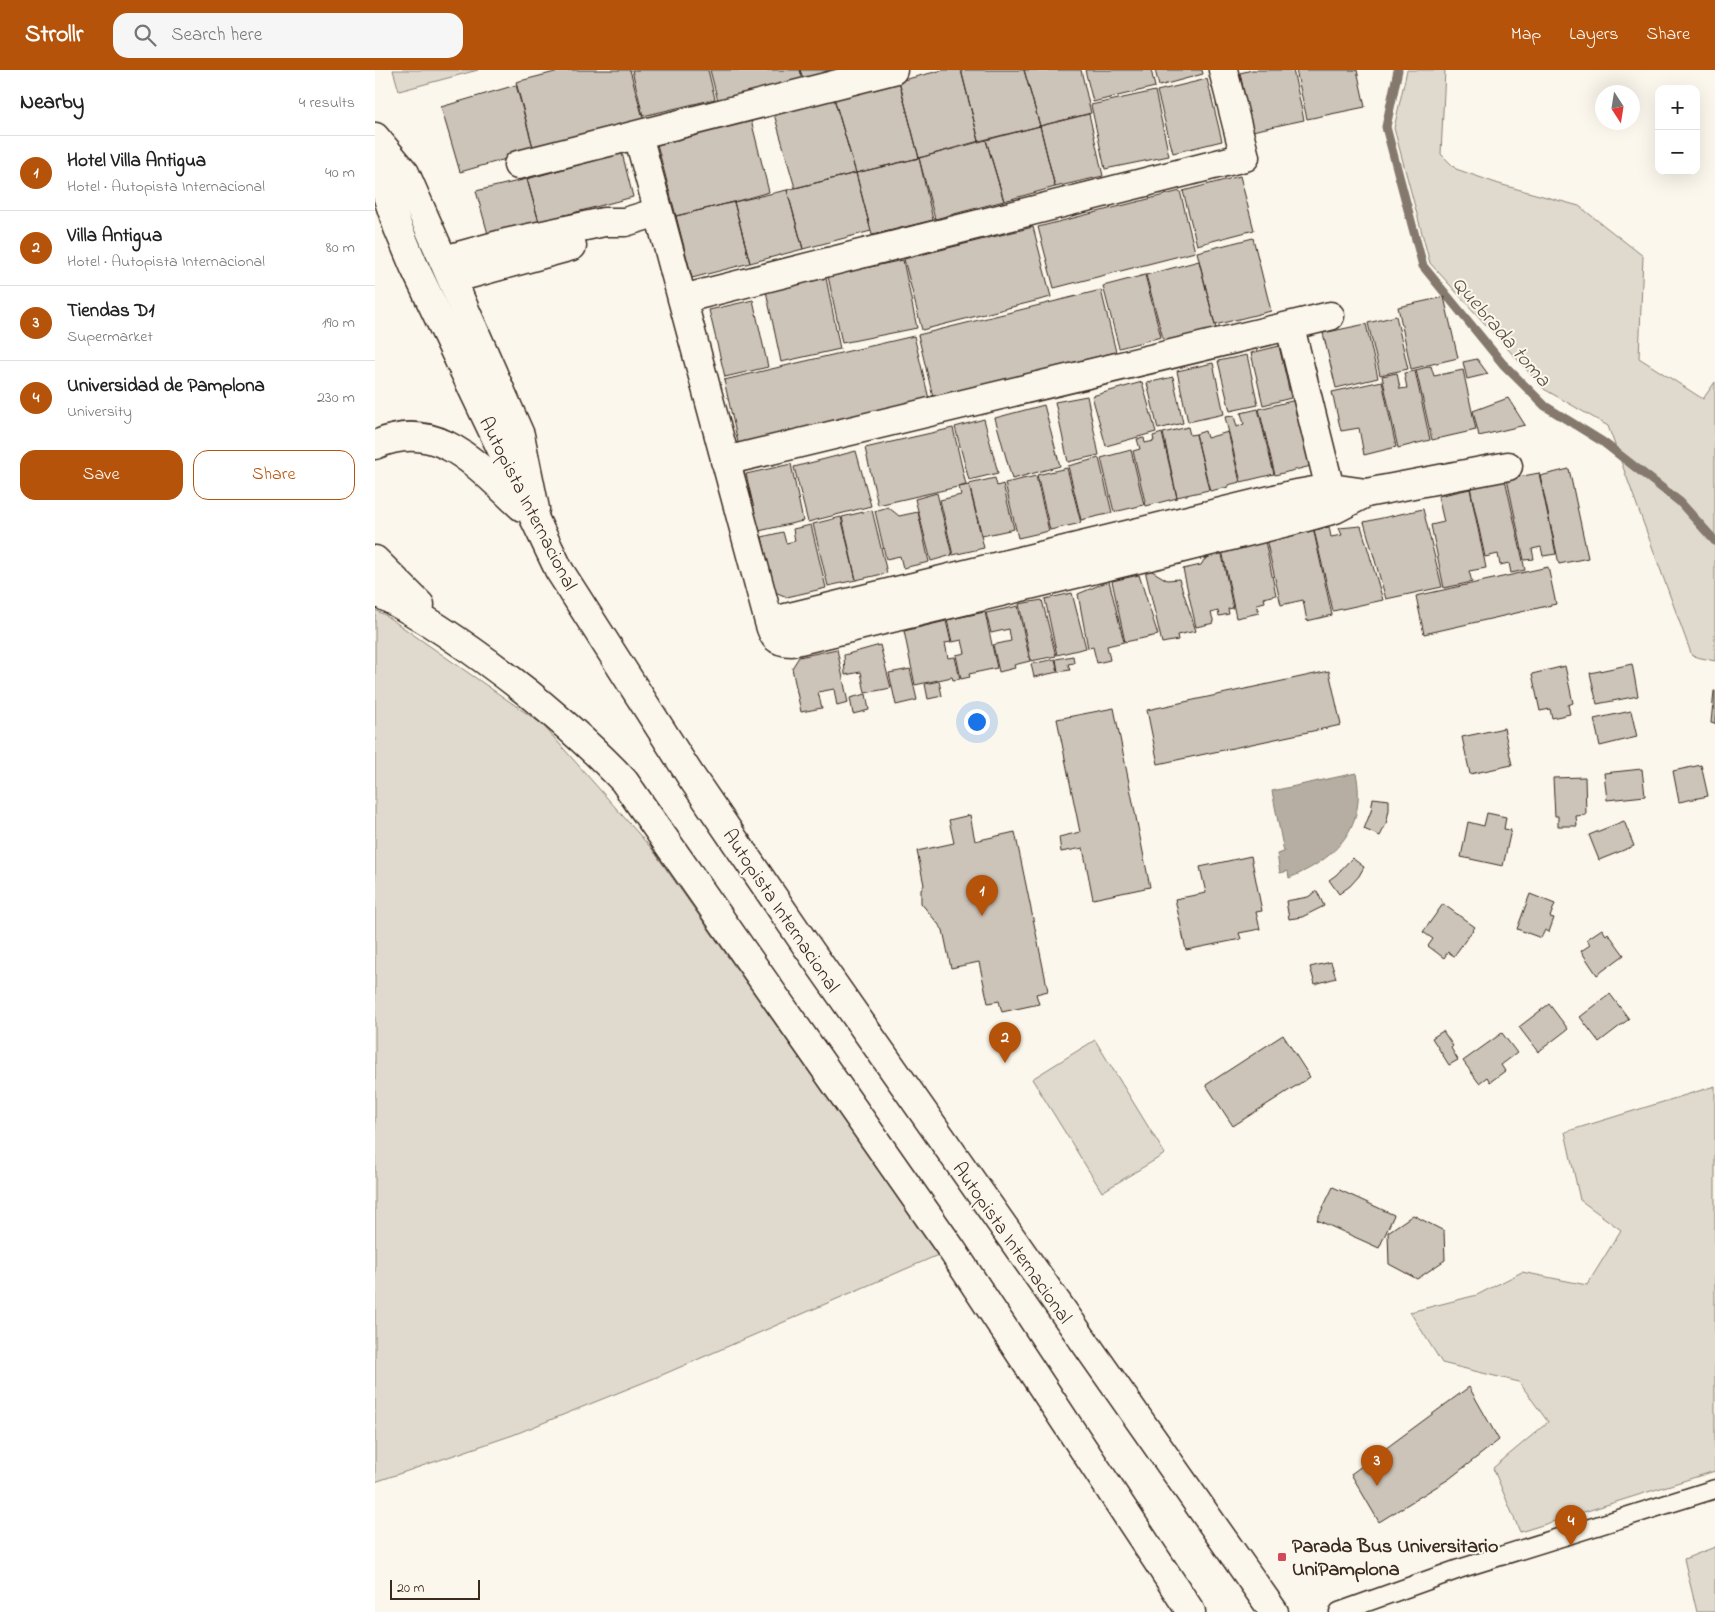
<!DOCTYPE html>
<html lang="en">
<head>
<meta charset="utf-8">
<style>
	:root { --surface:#fff; --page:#f6f6f6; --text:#222; --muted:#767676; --line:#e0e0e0; --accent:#b45309 }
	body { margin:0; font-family:"Indie Flower",sans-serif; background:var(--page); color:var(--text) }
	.controls { position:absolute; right:15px; top:15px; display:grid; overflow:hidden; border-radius:10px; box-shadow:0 5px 20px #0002 }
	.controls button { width:45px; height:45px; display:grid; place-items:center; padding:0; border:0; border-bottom:1px solid var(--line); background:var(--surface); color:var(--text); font:25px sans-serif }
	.compass { position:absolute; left:1220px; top:15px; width:45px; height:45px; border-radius:50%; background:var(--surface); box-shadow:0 5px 20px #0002; rotate:168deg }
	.scale { position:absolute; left:15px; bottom:12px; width:90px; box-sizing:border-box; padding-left:5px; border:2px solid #3b2a1e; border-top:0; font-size:14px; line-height:18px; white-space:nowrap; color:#3b2a1e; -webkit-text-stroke:4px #fbf7ec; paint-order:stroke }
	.you { position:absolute; left:601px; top:651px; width:18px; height:18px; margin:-12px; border:4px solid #fff; border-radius:50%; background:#1a73e8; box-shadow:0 0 0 8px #1a73e833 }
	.badge { display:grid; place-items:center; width:32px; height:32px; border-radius:50%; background:var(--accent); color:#fff; font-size:16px; font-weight:700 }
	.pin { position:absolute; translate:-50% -41px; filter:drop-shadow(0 1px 2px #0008) }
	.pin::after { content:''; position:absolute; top:26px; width:18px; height:15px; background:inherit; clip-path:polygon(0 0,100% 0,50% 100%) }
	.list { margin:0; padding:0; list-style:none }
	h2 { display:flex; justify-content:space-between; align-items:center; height:65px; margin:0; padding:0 20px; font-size:21px }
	h2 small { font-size:16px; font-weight:400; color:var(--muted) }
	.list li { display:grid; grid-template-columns:32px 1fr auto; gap:15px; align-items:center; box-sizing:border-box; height:75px; padding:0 20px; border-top:1px solid var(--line) }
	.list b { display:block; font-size:19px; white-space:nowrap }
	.list p { margin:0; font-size:16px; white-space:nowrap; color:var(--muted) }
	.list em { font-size:16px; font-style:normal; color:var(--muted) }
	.actions { display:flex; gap:10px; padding:15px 20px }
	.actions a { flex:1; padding:11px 0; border:1px solid var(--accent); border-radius:15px; text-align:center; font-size:18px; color:var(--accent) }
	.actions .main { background:var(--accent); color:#fff }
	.icon { flex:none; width:28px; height:28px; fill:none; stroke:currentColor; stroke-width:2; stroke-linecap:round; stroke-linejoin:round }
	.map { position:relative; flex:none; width:1340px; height:1542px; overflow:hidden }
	header { display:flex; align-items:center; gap:30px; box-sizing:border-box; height:70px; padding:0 25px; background:var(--accent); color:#fff }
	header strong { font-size:24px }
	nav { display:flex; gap:28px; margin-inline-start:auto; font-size:18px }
	.search { width:350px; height:45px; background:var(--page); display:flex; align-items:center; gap:12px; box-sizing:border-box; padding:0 18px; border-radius:15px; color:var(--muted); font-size:19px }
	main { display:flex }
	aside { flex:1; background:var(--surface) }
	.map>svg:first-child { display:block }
	.green { fill:#dfd9ce; stroke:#8d8276 }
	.water { fill:#b6aea2; stroke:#85796d }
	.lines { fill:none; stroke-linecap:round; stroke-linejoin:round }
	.stream { stroke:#85796d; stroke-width:9 }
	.building { fill:#ccc4b9; stroke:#3b2a1e }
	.service-casing { stroke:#3b2a1e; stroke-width:21 }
	.minor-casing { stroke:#3b2a1e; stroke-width:31 }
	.trunk-casing { stroke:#3b2a1e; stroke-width:31 }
	.service { stroke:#fbf7ec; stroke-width:18 }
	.minor { stroke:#fbf7ec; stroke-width:28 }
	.trunk { stroke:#fbf7ec; stroke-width:28 }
	.poi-dot { fill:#d1495b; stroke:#fbf7ec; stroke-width:2 }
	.labels { text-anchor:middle; stroke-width:4; stroke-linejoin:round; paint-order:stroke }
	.street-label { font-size:20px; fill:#3b2a1e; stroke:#fbf7ec }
	.poi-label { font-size:20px; font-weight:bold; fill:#3b2a1e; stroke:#fbf7ec; text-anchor:start }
	.water-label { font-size:21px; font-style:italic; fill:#605246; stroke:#fbf7ec }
</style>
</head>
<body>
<header>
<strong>Strollr</strong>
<div class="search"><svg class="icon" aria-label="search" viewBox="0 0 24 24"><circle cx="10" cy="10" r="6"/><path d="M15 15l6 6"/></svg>Search here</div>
<nav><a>Map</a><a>Layers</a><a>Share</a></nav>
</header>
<main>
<aside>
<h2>Nearby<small>4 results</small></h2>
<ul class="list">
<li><span class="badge">1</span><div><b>Hotel Villa Antigua</b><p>Hotel · Autopista Internacional</p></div><em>40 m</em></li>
<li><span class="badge">2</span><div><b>Villa Antigua</b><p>Hotel · Autopista Internacional</p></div><em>80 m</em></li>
<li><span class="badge">3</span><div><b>Tiendas D1</b><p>Supermarket</p></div><em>190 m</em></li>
<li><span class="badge">4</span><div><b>Universidad de Pamplona</b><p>University</p></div><em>230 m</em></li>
</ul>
<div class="actions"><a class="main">Save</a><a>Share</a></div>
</aside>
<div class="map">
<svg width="1340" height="1542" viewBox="0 0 1340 1542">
	<rect width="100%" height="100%" fill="#fbf7ec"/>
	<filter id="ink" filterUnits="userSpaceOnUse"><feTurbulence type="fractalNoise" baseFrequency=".02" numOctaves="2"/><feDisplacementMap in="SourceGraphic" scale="10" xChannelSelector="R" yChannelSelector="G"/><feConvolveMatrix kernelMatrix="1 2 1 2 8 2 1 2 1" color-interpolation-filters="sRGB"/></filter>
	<g filter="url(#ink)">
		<path class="green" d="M18 0H103L24 21Z
			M1032 0H1070L1066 84 1081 99 1124 114 1204 136 1268 186 1264 288 1328 329 1340 312V591L1317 586 1233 356 1169 319 1055 193 1019 58Z
			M0 540 10 545 167 654 277 779 563 1185 287 1305 138 1365 0 1412Z
			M720 970 790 1084 727 1122 657 1009Z
			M1340 1016V1401L1145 1462 1118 1398 1173 1352 1144 1312 1067 1293 1035 1242 1102 1225 1147 1202 1212 1215 1246 1160 1205 1130 1190 1062Z
			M1340 1477V1542H1322L1309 1489Z"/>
		<path class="water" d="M981 703C992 756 962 789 914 808L913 801 905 803 902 784 909 782 897 721Z"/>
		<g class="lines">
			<path class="stream" d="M1023 0 1011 57 1048 196 1128 294 1170 336 1228 372 1305 432 1340 471"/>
		</g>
		<path class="building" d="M188 0H255L269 52 159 81 141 12Z
			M257 0H333L340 29 268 46Z
			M335 0H425L428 9 343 31Z
			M425 0H464L428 9Z
			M568 0H586L604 71 544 88 524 11Z
			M586 0H649L665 56 604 71Z
			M649 0H706L716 43 665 56Z
			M710 0H776L780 17 718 32Z
			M780 0H827L828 4 784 16Z
			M877 0H918L929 50 877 61 865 3Z
			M921 0H982L990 37 932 49Z
			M832 9 847 71 798 83 782 21Z
			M524 11 544 88 481 103 459 28Z
			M141 15 159 81 85 102 66 37Z
			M780 21 794 86 730 99 716 35Z
			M459 28 481 103 420 118 399 44Z
			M714 44 728 106 680 117 665 56Z
			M376 50 394 122 359 132 301 146 282 74Z
			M665 56 680 117 629 131 611 70Z
			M611 70 629 131 560 149 544 88Z
			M247 83 258 127 164 152 152 109Z
			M544 88 558 150 497 165 481 103Z
			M481 103 496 161 428 179 412 120Z
			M865 106 879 160 822 175 808 121Z
			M152 109 164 152 113 164 101 121Z
			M412 120 428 179 375 193 359 132Z
			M805 121 820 182 679 218 663 157Z
			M359 132 375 193 317 208 301 146Z
			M658 157 676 227 547 260 529 189Z
			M878 168 896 241 840 255 822 182Z
			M528 190 542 258 467 273 453 206Z
			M824 191 841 259 789 272 771 205Z
			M770 205 786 267 744 278 728 216Z
			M451 208 465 279 406 292 391 221Z
			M726 220 741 282 558 327 543 265Z
			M1069 227 1083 288 1036 299 1023 237Z
			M378 230 393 297 350 307 334 240Z
			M1021 246 1033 299 1005 305 993 253Z
			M991 254 1003 308 961 318 948 263Z
			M539 266 555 333 364 377 349 310Z
			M904 276 916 328 888 335 876 283Z
			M872 285 883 335 855 341 843 291Z
			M1102 289 1113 304 1092 309 1088 292Z
			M838 293 849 344 813 352 802 301Z
			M1056 296 1059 306 1088 300 1101 360 1057 370 1041 300Z
			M1040 301 1055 370 1023 378 1007 306 1022 303 1025 319 1032 318 1029 303Z
			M798 307 808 353 783 359 772 313Z
			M1007 311 1021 377 989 385 984 358 966 361 957 322Z
			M767 312 781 362 731 376 717 326Z
			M712 326 724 385 693 392 680 332Z
			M929 328 936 396 900 405 884 339Z
			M1133 328 1150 355 1104 366 1098 341Z
			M669 335 685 396 637 409 620 348Z
			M883 339 899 404 866 412 850 347 859 346 862 357 869 354 866 343Z
			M609 349 623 403 594 410 580 357Z
			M813 357 815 365 821 364 834 420 802 427 788 363Z
			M578 358 591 415 503 435 490 378Z
			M830 361 832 368 853 362 865 412 853 415V417L835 421 821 364Z
			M787 363 802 428 771 436 758 381 765 379 762 369 769 368 770 373 779 371 778 366Z
			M756 380 769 435 739 442 726 388Z
			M481 381 496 436 433 452 419 397Z
			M724 388 737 443 706 450 693 396Z
			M416 394 428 451 384 461 371 404Z
			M692 398 706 453 675 460 662 405Z
			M1194 399 1213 488 1184 494 1165 406Z
			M1164 403 1181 484 1168 486 1166 477 1157 479 1159 489 1149 490 1132 409Z
			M661 406 674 461 643 468 630 413Z
			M620 408 622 416 628 414 639 459 607 466 594 414Z
			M1130 409 1150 500 1136 503 1134 493 1125 495 1123 484 1110 487 1095 417Z
			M594 415 609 478 578 485 565 430 586 425 584 417Z
			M1095 419 1111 498 1094 501 1097 512 1069 518 1056 455 1069 452 1063 426Z
			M562 423 577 485 556 491 540 429Z
			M513 437 524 446 543 442 554 492 528 498 525 486 511 489 500 441Z
			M1048 439 1067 517 1011 529 989 452Z
			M497 440 512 503 481 510 467 447Z
			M466 447 481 510 453 516 438 454Z
			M937 453 957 545 932 551 928 530 906 535 891 469Z
			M436 455 451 518 412 527 400 522 387 467 408 462 411 473 420 471 418 459Z
			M986 456 1008 530 958 541 939 460 954 457 956 467 967 465 964 458Z
			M890 471 901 525 889 528 890 532 882 534 884 543 861 548 847 480Z
			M846 480 858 538 853 539 854 544 844 546 843 541 836 543 839 553 821 557 808 499 826 495 829 490Z
			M1173 497 1181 534 1049 564 1041 526Z
			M770 500 777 501 792 510 804 509 821 561 802 565 803 570 787 573Z
			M764 505 783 565 750 572 737 511Z
			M734 511 749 572 732 576 735 590 722 593 718 577 713 578 703 524Z
			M697 523 711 578 682 585 670 529Z
			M667 530 681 586 656 591 644 534Z
			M643 536 655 591 639 595 640 598 624 602 618 575 636 571 634 559 616 563 611 543Z
			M610 542 622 598 594 604 595 607 586 609 581 585 590 583 587 570 577 572 572 550Z
			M571 551 576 572 570 573 573 588 580 587 585 609 578 610 577 607 540 615 529 561Z
			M505 575 516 618 490 623 486 602 470 605 469 585Z
			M462 579 473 633 462 636 459 619 443 622 447 638 426 642 417 598 424 587Z
			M698 586 699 593 693 594 695 600 683 602 681 589Z
			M680 589 683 602 659 607 656 594Z
			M1257 594 1263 626 1222 634 1215 603Z
			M1190 596 1198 633 1193 635 1195 644 1177 648 1175 639 1165 641 1157 604Z
			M535 599 542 630 521 635 514 603Z
			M954 601 966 655 783 694 772 640Z
			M564 611 567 626 553 629 550 614Z
			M1339 621H1340V654L1336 653Z
			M491 624 494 640 478 644 475 628Z
			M739 638 775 817 718 829 708 778 686 782 684 767 705 762 682 649Z
			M1256 641 1262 667 1225 676 1219 649Z
			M1129 658 1137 695 1095 704 1087 667Z
			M1326 695 1333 726 1304 732 1298 701Z
			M1267 699 1270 726 1232 730 1229 703Z
			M1210 707 1211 745 1201 746 1202 756H1183V746H1180L1178 708Z
			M998 728 1014 730V740L1011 754 1005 766 989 759 996 741Z
			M1112 743 1131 747 1129 759 1136 760 1128 796 1086 787 1093 752 1109 756Z
			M595 745 600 771 640 762 673 921 661 924 664 934 627 942 624 931 613 933 604 892 576 898 568 860 546 833V820L549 815 542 781 579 773 574 750Z
			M1249 751 1259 776 1224 790 1214 765Z
			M876 786 887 841 881 842 885 859 864 863 866 869 811 880 800 829 831 823 825 797Z
			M977 788 989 797 984 806 975 816 964 824 954 810 961 805Z
			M942 821 949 836 927 847 914 849 911 831 933 827Z
			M1155 824 1180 834 1175 847 1179 848 1174 862 1170 860 1166 868 1142 859Z
			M1068 834 1100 857 1079 886 1073 882 1069 888 1053 876 1058 869 1048 862Z
			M1227 859 1231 865 1233 863 1249 885 1222 905 1206 881 1215 875 1212 869Z
			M956 892 961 908 940 914 935 897Z
			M1235 924 1254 949 1224 972 1205 947Z
			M1174 934 1193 959 1163 982 1144 957Z
			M1068 961 1078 976 1076 978 1083 990 1074 995 1057 968Z
			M1127 963 1142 983 1126 995 1130 1001 1115 1012 1112 1007 1104 1013 1088 991Z
			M908 965 935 1007 858 1056 831 1015Z
			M958 1117 1019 1145 1004 1178 942 1150Z
			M1038 1145 1069 1161 1070 1190 1042 1209 1014 1194 1013 1162Z
			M1094 1317 1124 1370 1074 1409 1004 1452 976 1404Z"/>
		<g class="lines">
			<g class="service-casing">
				<path id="service" d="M964 1542 1084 1499 1340 1419"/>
			</g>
			<g class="minor-casing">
				<path id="minor" d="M263 65 394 552C398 567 401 572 417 572L800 480 924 449 960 439 991 423 1133 396
					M0 67 30 103 145 365 160 439
					M143 95 518 0
					M69 190 131 173 229 152H250L283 142
					M77 209 197 176
					M307 229 870 87 848 0
					M915 257 959 435
					M350 391 955 246
					M394 552 916 425 956 418 991 423"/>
			</g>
			<g class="trunk-casing">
				<path id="trunk" d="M0 89 23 158 39 196 184 500 315 705 431 875 899 1542
					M0 375C64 346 104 398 147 437
					M0 490 45 535
					M0 521C54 549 105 585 153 623 187 651 219 679 249 711L577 1180 816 1542"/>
			</g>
			<use href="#service" class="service"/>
			<use href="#minor" class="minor"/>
			<use href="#trunk" class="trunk"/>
		</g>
	</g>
	<rect class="poi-dot" x="902" y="1482" width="10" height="10" rx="2.5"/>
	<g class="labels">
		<g class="street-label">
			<text transform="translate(154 433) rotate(63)" y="7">Autopista Internacional</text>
			<text transform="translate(407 840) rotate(56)" y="7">Autopista Internacional</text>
			<text transform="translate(638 1172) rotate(55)" y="7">Autopista Internacional</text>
		</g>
		<g class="poi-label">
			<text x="917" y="1482">Parada Bus Universitario<tspan x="917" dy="23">UniPamplona</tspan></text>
		</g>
		<g class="water-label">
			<text transform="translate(1127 261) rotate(49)" y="7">Quebrada toma</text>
		</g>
	</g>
</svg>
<div class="controls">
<button>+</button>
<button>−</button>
</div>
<svg class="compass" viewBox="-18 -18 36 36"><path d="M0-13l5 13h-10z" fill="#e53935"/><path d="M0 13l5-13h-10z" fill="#767676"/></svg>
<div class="scale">20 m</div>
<div class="you"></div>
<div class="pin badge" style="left:607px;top:846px">1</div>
<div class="pin badge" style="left:630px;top:993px">2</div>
<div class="pin badge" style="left:1002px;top:1416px">3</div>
<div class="pin badge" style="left:1196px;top:1476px">4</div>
</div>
</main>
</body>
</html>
